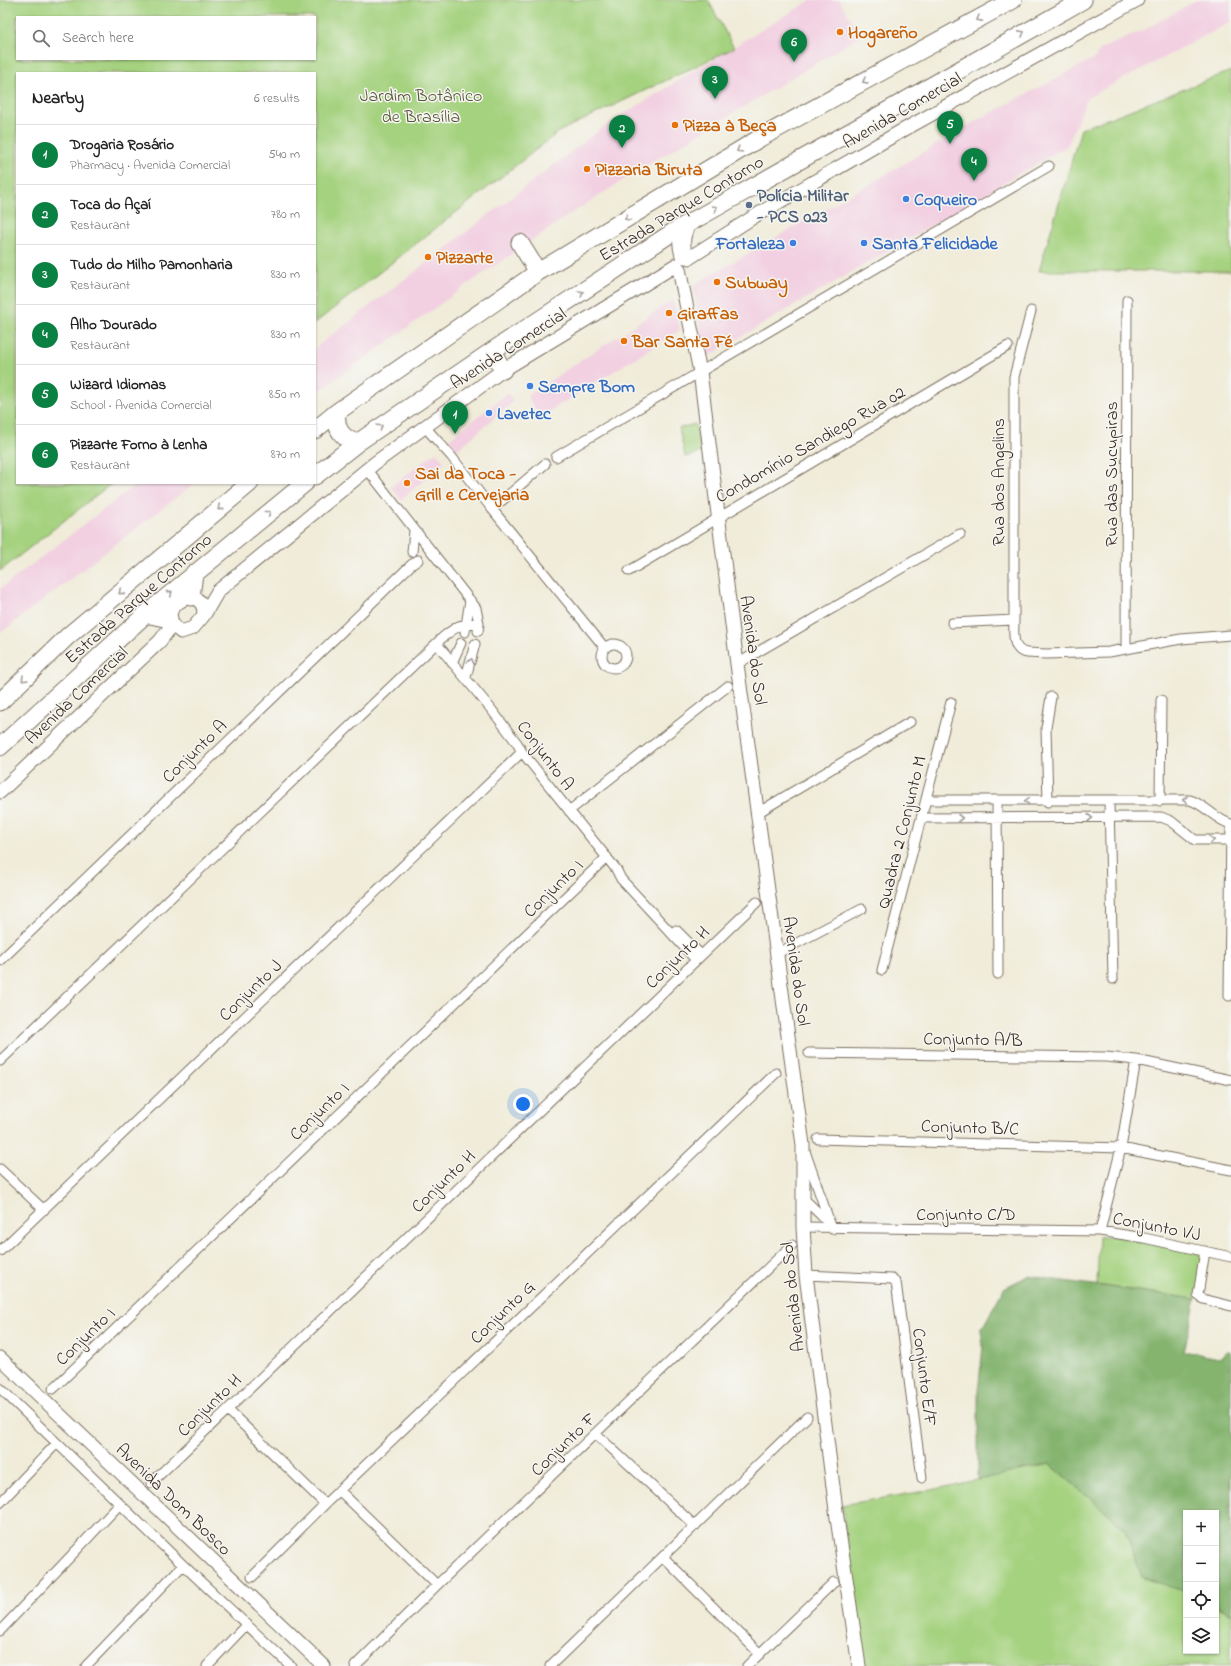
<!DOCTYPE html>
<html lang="en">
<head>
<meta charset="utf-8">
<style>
	:root { --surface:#fff; --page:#f2f2f2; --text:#222; --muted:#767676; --line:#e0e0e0; --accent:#0b8043 }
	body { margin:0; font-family:"Indie Flower",sans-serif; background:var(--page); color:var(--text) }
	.controls { position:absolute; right:12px; bottom:12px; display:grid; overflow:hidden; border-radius:0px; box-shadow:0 1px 3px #0004 }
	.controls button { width:36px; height:36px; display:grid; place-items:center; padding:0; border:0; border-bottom:1px solid var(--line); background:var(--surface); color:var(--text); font:20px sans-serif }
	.you { position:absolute; left:523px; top:1104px; width:14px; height:14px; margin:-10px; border:3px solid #fff; border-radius:50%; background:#1a73e8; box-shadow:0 0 0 6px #1a73e833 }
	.badge { display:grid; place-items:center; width:26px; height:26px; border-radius:50%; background:var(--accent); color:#fff; font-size:13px; font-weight:700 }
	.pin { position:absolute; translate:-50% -33px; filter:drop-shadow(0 1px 2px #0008) }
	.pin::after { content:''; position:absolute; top:21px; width:14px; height:12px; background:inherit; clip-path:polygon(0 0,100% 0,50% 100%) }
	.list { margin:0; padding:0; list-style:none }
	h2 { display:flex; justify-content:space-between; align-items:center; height:52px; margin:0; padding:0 16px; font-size:17px }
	h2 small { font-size:13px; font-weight:400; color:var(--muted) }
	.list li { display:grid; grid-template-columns:26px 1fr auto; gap:12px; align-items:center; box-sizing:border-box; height:60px; padding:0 16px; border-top:1px solid var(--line) }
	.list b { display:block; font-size:15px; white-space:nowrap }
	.list p { margin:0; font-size:13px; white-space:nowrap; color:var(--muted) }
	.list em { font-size:13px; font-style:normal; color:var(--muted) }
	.icon { flex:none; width:22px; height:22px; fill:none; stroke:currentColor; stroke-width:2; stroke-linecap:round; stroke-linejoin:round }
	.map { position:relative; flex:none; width:1231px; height:1666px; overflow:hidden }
	.search { position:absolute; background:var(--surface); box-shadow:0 1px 3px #0004; left:16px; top:16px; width:300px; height:44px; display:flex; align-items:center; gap:10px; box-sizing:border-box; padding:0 14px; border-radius:0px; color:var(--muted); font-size:15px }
	.panel { position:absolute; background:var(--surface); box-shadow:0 1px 3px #0004; left:16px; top:72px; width:300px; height:412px; border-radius:0px }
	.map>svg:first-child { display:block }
	.built { fill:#f2cfe1 }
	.green { fill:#a5d27f; stroke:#707e4e; fill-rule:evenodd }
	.forest { fill:#84b46e; stroke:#606f46 }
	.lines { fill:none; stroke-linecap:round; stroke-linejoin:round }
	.street-casing { stroke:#7a6e5f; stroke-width:11 }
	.secondary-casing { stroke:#7a6e5f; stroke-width:15 }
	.highway-casing { stroke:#7a6e5f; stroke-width:19 }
	.street { stroke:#fff; stroke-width:9 }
	.secondary { stroke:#fff; stroke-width:13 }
	.highway { stroke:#fff; stroke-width:17 }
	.oneway { stroke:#a79f9a }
	.food-dot { fill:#e8710a; stroke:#f6f6f2; stroke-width:1.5 }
	.shop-dot { fill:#3f7fe0; stroke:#f6f6f2; stroke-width:1.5 }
	.service-dot { fill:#5c6f8a; stroke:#f6f6f2; stroke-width:1.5 }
	.labels { text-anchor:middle; stroke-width:3; stroke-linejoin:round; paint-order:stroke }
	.food-label { font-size:18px; font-weight:bold; fill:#c56008; stroke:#f6f6f2; text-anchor:start }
	.park-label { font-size:18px; fill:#565436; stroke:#f6f6f2 }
	.street-label { font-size:18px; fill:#3b2a1e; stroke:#f6f6f2 }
	.service-label { font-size:18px; font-weight:bold; fill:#4e5e75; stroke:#f6f6f2; text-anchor:start }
	.shop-label { font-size:18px; font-weight:bold; fill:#366cbe; stroke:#f6f6f2; text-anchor:start }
</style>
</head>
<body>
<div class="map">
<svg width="1231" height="1666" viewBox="0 0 1231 1666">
	<rect width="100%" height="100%" fill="#f6f6f2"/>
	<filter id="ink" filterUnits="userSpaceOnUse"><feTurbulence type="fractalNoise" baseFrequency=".025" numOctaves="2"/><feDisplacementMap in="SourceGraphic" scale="8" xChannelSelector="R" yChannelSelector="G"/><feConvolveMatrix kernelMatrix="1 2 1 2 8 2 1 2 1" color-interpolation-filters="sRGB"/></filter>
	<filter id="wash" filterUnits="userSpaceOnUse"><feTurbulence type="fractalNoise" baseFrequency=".012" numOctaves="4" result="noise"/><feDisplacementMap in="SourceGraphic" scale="16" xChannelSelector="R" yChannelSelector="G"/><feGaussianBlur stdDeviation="0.9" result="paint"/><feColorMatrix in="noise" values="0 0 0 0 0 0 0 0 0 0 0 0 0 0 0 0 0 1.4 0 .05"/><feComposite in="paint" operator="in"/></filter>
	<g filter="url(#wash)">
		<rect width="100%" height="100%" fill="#f0ecd9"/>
		<path class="built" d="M811 0H839L861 36 631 175 569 215 471 282 315 394V348L606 125Z
			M1197 0H1231V22L1087 98 1067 146 705 358 693 285 880 178 974 122 1095 58 1101 49 1144 30Z
			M673 300 680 330 540 417 527 396Z
			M508 393 513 402 457 450 449 439Z
			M436 452 444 462 401 500 391 487Z
			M138 483H195L2 632 0 629V589Z"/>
		<path class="green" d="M0 0H708L734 48 560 131 315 323V73H17V483H112L0 571ZM17 17H315V59H17Z
			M1231 71V271H1039L1081 129Z
			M695 424 702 452 685 457 679 428Z
			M1113 1236 1202 1254V1265L1196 1299 1097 1285 1099 1237Z
			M1050 1464 1124 1528 1142 1577 1186 1592V1651H1216V1606L1231 1614V1666H862L842 1505 931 1490Z"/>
		<path class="forest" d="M1028 1276 1196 1299 1184 1351 1219 1358 1228 1351H1231V1614L1216 1606V1513H1186V1592L1142 1577 1124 1528 1050 1464 978 1480V1391L983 1346 981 1330 1004 1288Z"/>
	</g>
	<g filter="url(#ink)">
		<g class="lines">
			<g class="street-casing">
				<path id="street" d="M1031 311 1014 377V620C1014 632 1011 651 1027 653L1046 654 1109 652 1181 639 1231 635
					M425 427 451 456 492 509 605 648
					M556 457 1049 166
					M367 469 476 608 479 624 478 631
					M492 509 545 464
					M412 552 414 531
					M629 571 1008 346
					M952 623 1014 620
					M465 632 470 600
					M602 656a12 12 0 1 1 24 0a12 12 0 1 1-24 0Z
					M437 644 491 709 517 743 522 752 616 869 621 879 696 960
					M1126 647 1127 300
					M452 663 461 643
					M737 664 960 534
					M466 677 475 644
					M926 800H1190C1206 805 1215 820 1231 824
					M997 800 998 974
					M1109 801 1113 979
					M1160 801 1161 700
					M1048 802 1046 728 1051 697
					M569 811 728 686
					M759 812 910 722
					M921 818 1161 817 1171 821 1195 840H1231
					M676 930 701 955
					M776 954 862 909
					M0 961 411 565 418 560
					M882 970 951 702
					M1229 996 1231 824
					M809 1053 1106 1057 1136 1060 1231 1080
					M0 1061 442 638C456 627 461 622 479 624
					M818 1139 1121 1148 1231 1170
					M806 1154 832 1229
					M0 1169 44 1210
					M803 1198 828 1222
					M803 1227 1100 1231 1144 1238 1231 1257
					M1100 1231 1121 1148 1136 1060
					M0 1251 522 752
					M1205 1251 1198 1295 1203 1299 1231 1306
					M806 1275 892 1279 896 1282 922 1478
					M0 1388 183 1565 291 1666
					M53 1389 607 857
					M228 1410 325 1504
					M596 1434 695 1526
					M151 1483 757 902
					M339 1490 437 1585
					M0 1503 56 1444
					M663 1557 760 1654
					M252 1577 325 1504 776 1073
					M0 1631 120 1504
					M86 1666 183 1565
					M207 1666 247 1624
					M355 1666 437 1585 792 1245
					M550 1666 807 1417
					M747 1666 834 1582"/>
			</g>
			<g class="secondary-casing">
				<path id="secondary" d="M689 258 755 216 898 133 1137 0
					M679 269 700 372 737 664 803 1145V1227L806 1275 837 1518 859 1666
					M191 597C201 600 204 605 204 615L193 628 181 632C161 618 171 602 191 597Z
					M204 615 218 591 375 463 503 370 676 265
					M0 792 160 641 172 625
					M0 1358 324 1666"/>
			</g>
			<g class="highway-casing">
				<path id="highway" d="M520 243 538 272
					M684 255C680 243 681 234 688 223
					M492 351 503 370
					M337 412C335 428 341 438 357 443
					M315 430 337 412 538 272 760 138 1013 0
					M315 476 357 443 492 351 673 232 1083 0
					M191 597 194 573
					M146 614 169 619
					M0 702 68 636 250 483
					M0 747 146 614 305 483"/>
			</g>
			<use href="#street" class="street"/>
			<use href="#secondary" class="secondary"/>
			<use href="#highway" class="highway"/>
		</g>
		<defs><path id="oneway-chevron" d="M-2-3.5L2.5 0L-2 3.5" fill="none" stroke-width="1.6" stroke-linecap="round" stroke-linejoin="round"/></defs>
		<g class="oneway">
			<use href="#oneway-chevron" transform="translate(979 19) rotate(151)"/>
			<use href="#oneway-chevron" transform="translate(1022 33) rotate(-29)"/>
			<use href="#oneway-chevron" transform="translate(865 81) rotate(152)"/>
			<use href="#oneway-chevron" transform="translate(739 150) rotate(149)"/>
			<use href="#oneway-chevron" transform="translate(715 208) rotate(-30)"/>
			<use href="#oneway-chevron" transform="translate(627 218) rotate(149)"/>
			<use href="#oneway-chevron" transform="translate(581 293) rotate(-33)"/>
			<use href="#oneway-chevron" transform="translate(380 427) rotate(-34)"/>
			<use href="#oneway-chevron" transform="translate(220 508) rotate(140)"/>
			<use href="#oneway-chevron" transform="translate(268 513) rotate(-39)"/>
			<use href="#oneway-chevron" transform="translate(121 592) rotate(140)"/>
			<use href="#oneway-chevron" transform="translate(170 593) rotate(-41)"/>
			<use href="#oneway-chevron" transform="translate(471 661) rotate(-75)"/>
			<use href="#oneway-chevron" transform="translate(24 679) rotate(136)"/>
			<use href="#oneway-chevron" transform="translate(1185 800) rotate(-179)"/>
			<use href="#oneway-chevron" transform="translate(1027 801) rotate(-179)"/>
			<use href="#oneway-chevron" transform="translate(960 818)"/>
			<use href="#oneway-chevron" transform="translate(1090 818)"/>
			<use href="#oneway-chevron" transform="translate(1212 840) rotate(-2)"/>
		</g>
	</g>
	<g class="food-dot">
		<circle cx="840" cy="32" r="4"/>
		<circle cx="675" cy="125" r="4"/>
		<circle cx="587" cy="169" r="4"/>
		<circle cx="428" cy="257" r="4"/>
		<circle cx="717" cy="282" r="4"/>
		<circle cx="669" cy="313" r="4"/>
		<circle cx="624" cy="341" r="4"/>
		<circle cx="407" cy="483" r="4"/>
	</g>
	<g class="shop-dot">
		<circle cx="906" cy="199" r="4"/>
		<circle cx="793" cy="243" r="4"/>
		<circle cx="864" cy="243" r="4"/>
		<circle cx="530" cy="386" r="4"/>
		<circle cx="489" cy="413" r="4"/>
	</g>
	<circle class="service-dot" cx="749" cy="205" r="4"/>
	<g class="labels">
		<g class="food-label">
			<text x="848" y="38">Hogareño</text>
			<text x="683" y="131">Pizza à Beça</text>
			<text x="595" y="175">Pizzaria Biruta</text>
			<text x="436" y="263">Pizzarte</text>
			<text x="725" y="288">Subway</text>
			<text x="677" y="319">Giraffas</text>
			<text x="632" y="347">Bar Santa Fé</text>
			<text x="415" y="479">Sai da Toca -<tspan x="415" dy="21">Grill e Cervejaria</tspan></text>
		</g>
		<g class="park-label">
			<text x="421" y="101">Jardim Botânico<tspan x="421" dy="21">de Brasília</tspan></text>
		</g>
		<g class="street-label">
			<text transform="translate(902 110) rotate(-30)" y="6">Avenida Comercial</text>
			<text transform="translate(681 208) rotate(-31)" y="6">Estrada Parque Contorno</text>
			<text transform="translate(508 348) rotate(-33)" y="6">Avenida Comercial</text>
			<text transform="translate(810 444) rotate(-30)" y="6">Condomínio Sandiego Rua 02</text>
			<text transform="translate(1111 474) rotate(-90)" y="6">Rua das Sucupiras</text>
			<text transform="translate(998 482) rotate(-90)" y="6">Rua dos Angelins</text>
			<text transform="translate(138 598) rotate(-41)" y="6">Estrada Parque Contorno</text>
			<text transform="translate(754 650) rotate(82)" y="6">Avenida do Sol</text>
			<text transform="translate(76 695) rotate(-43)" y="6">Avenida Comercial</text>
			<text transform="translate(194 751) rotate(-44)" y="6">Conjunto A</text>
			<text transform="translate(546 755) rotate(53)" y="6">Conjunto A</text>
			<text transform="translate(901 832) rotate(-76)" y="6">Quadra 2 Conjunto M</text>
			<text transform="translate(553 888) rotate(-44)" y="6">Conjunto I</text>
			<text transform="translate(677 957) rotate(-44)" y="6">Conjunto H</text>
			<text transform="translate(797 971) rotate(82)" y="6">Avenida do Sol</text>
			<text transform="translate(250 990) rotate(-44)" y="6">Conjunto J</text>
			<text transform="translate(973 1039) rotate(1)" y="6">Conjunto A/B</text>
			<text transform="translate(319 1111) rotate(-44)" y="6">Conjunto I</text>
			<text transform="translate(970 1127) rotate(2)" y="6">Conjunto B/C</text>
			<text transform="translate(443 1181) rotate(-44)" y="6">Conjunto H</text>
			<text x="966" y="1220">Conjunto C/D</text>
			<text transform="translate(1157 1226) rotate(11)" y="6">Conjunto I/J</text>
			<text transform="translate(792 1297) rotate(-96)" y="6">Avenida do Sol</text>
			<text transform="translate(502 1312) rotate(-44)" y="6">Conjunto G</text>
			<text transform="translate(85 1336) rotate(-44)" y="6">Conjunto I</text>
			<text transform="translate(925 1377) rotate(83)" y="6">Conjunto E/F</text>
			<text transform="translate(209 1405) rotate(-44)" y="6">Conjunto H</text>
			<text transform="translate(563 1444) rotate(-44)" y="6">Conjunto F</text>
			<text transform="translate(174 1499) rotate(44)" y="6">Avenida Dom Bosco</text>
		</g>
		<g class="service-label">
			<text x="757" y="201">Polícia Militar<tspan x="757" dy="21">- PCS 023</tspan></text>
		</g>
		<g class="shop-label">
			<text x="914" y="205">Coqueiro</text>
			<text x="785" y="249" text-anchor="end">Fortaleza</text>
			<text x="872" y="249">Santa Felicidade</text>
			<text x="538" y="392">Sempre Bom</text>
			<text x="497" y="419">Lavetec</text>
		</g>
	</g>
</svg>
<div class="controls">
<button>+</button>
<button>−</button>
<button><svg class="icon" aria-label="locate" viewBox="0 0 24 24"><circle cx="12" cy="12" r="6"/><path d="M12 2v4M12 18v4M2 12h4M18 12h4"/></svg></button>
<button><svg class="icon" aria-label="layers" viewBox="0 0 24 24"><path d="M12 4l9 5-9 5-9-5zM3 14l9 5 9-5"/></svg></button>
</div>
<div class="you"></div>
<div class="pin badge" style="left:455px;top:434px">1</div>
<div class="pin badge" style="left:622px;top:148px">2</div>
<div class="pin badge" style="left:715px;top:99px">3</div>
<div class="pin badge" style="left:974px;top:181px">4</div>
<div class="pin badge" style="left:950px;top:144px">5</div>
<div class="pin badge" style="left:794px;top:62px">6</div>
<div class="search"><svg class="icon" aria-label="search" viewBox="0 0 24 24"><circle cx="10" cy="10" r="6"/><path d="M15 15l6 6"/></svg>Search here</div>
<section class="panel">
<h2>Nearby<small>6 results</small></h2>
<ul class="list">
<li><span class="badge">1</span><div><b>Drogaria Rosário</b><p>Pharmacy · Avenida Comercial</p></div><em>540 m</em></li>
<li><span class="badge">2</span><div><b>Toca do Açaí</b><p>Restaurant</p></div><em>780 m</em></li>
<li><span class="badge">3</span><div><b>Tudo do Milho Pamonharia</b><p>Restaurant</p></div><em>830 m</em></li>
<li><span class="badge">4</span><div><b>Alho Dourado</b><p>Restaurant</p></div><em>830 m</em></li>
<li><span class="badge">5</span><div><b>Wizard Idiomas</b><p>School · Avenida Comercial</p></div><em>850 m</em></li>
<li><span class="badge">6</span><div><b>Pizzarte Forno à Lenha</b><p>Restaurant</p></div><em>870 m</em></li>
</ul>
</section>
</div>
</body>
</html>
